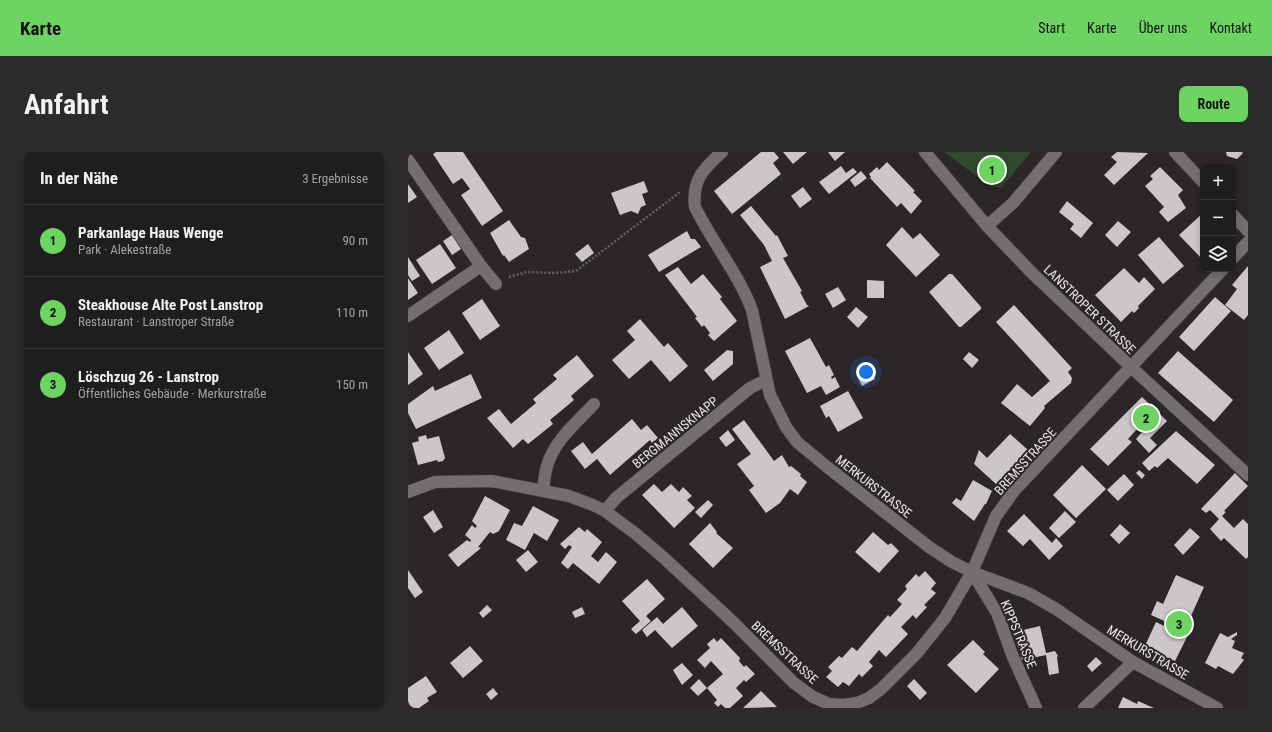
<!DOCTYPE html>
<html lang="de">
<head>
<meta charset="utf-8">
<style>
	:root { --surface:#201d1e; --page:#2d2a2b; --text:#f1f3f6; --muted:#a2a2a4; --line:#3d3b3c; --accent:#6dd361 }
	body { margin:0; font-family:"Roboto Condensed",sans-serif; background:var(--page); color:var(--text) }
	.controls { position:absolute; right:12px; top:12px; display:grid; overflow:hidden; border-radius:8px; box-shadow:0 2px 6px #0003 }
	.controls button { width:36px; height:36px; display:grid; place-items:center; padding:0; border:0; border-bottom:1px solid var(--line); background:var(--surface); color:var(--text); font:20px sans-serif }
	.you { position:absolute; left:458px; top:220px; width:14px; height:14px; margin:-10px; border:3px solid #fff; border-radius:50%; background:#1a73e8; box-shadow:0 0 0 6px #1a73e833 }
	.badge { display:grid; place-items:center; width:26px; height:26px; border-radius:50%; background:var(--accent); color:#111; font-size:13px; font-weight:700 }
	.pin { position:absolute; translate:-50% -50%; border:2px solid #fff; box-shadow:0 1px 4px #0006 }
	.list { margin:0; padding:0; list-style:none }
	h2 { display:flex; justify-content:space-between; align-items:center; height:52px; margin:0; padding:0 16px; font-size:17px }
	h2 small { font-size:13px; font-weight:400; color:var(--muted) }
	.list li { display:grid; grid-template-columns:26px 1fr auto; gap:12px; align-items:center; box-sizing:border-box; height:72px; padding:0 16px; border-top:1px solid var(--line) }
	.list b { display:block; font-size:15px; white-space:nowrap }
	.list p { margin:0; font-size:13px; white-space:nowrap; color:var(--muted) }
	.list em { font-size:13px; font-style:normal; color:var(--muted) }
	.icon { flex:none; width:22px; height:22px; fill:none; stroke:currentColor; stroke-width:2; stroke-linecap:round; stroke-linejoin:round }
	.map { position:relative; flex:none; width:840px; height:556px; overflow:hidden; border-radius:8px }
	header { display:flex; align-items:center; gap:24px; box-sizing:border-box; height:56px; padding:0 20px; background:var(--accent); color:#111 }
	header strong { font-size:19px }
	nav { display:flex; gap:22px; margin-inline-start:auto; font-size:14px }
	.intro { display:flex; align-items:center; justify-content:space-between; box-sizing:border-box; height:96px; padding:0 24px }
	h1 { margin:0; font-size:28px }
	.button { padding:10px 18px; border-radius:8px; background:var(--accent); color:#111; font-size:14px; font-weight:700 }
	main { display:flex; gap:24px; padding:0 24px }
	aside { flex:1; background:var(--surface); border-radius:8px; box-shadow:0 2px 6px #0003 }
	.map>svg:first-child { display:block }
	.green { fill:#2f4b2c }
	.building { fill:#ccc6c8 }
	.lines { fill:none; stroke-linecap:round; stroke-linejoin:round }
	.minor-casing { stroke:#474344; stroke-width:13 }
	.path { stroke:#656162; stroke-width:2.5; stroke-dasharray:2 2; stroke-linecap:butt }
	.minor { stroke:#736e6f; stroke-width:12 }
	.labels { text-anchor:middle; stroke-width:4; stroke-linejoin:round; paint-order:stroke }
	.street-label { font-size:13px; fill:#e9e6e7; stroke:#2b2728 }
</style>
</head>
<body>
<header>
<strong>Karte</strong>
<nav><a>Start</a><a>Karte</a><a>Über uns</a><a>Kontakt</a></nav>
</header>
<div class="intro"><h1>Anfahrt</h1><a class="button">Route</a></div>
<main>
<aside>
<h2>In der Nähe<small>3 Ergebnisse</small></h2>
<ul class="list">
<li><span class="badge">1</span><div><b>Parkanlage Haus Wenge</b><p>Park · Alekestraße</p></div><em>90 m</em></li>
<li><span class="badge">2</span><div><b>Steakhouse Alte Post Lanstrop</b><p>Restaurant · Lanstroper Straße</p></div><em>110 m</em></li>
<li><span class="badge">3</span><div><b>Löschzug 26 - Lanstrop</b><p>Öffentliches Gebäude · Merkurstraße</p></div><em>150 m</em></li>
</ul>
</aside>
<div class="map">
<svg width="840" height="556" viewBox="0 0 840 556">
	<rect width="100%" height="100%" fill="#2b2728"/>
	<path class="green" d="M536 0H623L593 36 582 34Z"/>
	<path class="building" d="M28 0H55L95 59 74 74 53 43 62 37 54 26 45 32 25 2Z
		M353 0H366L371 6 365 11 373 22 324 62 306 39Z
		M375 0H399L385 12Z
		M420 0H437L427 9Z
		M709 0 740 1 706 33 696 23 709 10 703 5Z
		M818 0H836L829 7 819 4Z
		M479 10 507 39 505 40 514 49 503 62 493 51 489 55 462 26 463 25 461 22 469 15 471 18Z
		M433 14 438 21 445 16 449 20 421 42 411 30Z
		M752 15 775 38 770 43 778 56 760 70 751 60 756 55 737 34 745 27 742 24Z
		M453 19 459 26 447 35 442 28Z
		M236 29 240 40 234 42 238 53 233 55 230 62 223 59 212 63 203 41Z
		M0 32 9 45 0 51Z
		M395 35 404 47 392 56 383 44Z
		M659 49 685 71 673 86 662 77 666 72 651 60Z
		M343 54 368 84 369 83 380 104 375 106 394 139 392 140 399 153 401 154 377 167 352 115 364 109 356 93 332 63Z
		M795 61V108L771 83Z
		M101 68 113 85 117 86 121 97 101 110 96 103 95 104 82 81Z
		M710 69 723 80 709 95 697 83Z
		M494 75 505 87 512 81 532 103 508 125 478 93Z
		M279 79 283 87H287L293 95 251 120 240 103Z
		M44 83 53 97 44 103 35 89Z
		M751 85 776 114 755 132 730 103Z
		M32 92 48 116 24 132 8 108Z
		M180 92 186 101 174 110 167 102Z
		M0 105 12 124 4 129 0 123Z
		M840 114V163L836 168 817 153 829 137 824 133Z
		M270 115 283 132 295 122 314 145 312 147 329 169 306 189 300 183 302 181 296 173 294 175 287 166 289 165 257 123Z
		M716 116 731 131 736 125 747 137 730 154 731 156 726 161 724 159 713 170 687 143Z
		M541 122H544L573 155V157L553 175H551L521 140Z
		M0 126 10 141 0 148Z
		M459 128 476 129V146H459Z
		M430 135 438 148 425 156 417 142Z
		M807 145 823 159 786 199 771 185Z
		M74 147 92 174 72 188 54 161Z
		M606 153 664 216 660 220 664 226 663 231 636 254 637 256 622 274 593 251 609 232 624 245 642 229 588 170Z
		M448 155 460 165 450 176 439 165Z
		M232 167 256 195 260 191 280 214 262 230 243 208 221 227 204 208 227 188 219 179Z
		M41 178 56 201 31 218 16 196Z
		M402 186 418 215 421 213 426 223 423 225 424 227 427 225 432 235 418 243 413 234 399 241 377 199Z
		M319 198 325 199V212L305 229 296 218Z
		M770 199 825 248 806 270 750 221Z
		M0 200 15 222 0 233Z
		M561 200 571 208 564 216 555 207Z
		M169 203 186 224 163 244 166 248 142 268 145 272 120 292 115 287 105 296 79 266 91 257 103 272 128 251 125 247 149 227 145 223Z
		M463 219 467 227 454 234 450 226Z
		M63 222 74 246 8 277 0 261V252L25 234 27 239Z
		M440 239 455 266 430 280 421 264 418 266 412 254Z
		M734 245 759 269 742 286 749 293 741 301 728 287 734 280 730 276 720 287 724 290 700 314 682 297Z
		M224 267 233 278 239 273 250 286 244 291 242 288 202 323 189 307 177 317 163 299 175 290 184 302Z
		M336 268 366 309 374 303 381 315 383 314 393 322 392 324 399 330 390 343 382 337 372 351 358 361 341 338 346 334 329 312 343 302 324 277Z
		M320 278 327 288 318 295 311 286Z
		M768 279 807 313 789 332 760 306 749 316 747 314 741 319 734 311Z
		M602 282 620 298 600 320 602 322 600 324 598 323 588 332 566 312 571 298 579 306Z
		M18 283 19 287 31 284 37 306 35 309 30 310 29 308 10 313 4 291 11 289 10 285Z
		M674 313 698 337 668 366 645 343Z
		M731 318 737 323 734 327 728 321Z
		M827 321 840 334 816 359 818 360 814 364 826 376 835 367 840 372V405L838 407 816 386 813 389 802 377 811 367 802 358 798 361 793 357Z
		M716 322 726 333 710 349 699 338Z
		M565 328 584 339 578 352H577L566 369 544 351 548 346 553 349Z
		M246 332 254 340 263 332 271 340 275 335 284 344 279 348 287 356 266 376 234 343Z
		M77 344 102 358 91 379 85 382 82 380 70 395 73 396 50 415 40 403 59 388 62 390 63 388 57 383 64 373 67 376 69 374 64 369Z
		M300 348 305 353 293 366 287 360Z
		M125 354 151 368 139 389 126 381 117 398 98 388 106 371 114 374Z
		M25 358 35 375 26 381 15 365Z
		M657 359 668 370 651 386 641 376Z
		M616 362 644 391 648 386 655 394 641 408 622 387 615 394 599 379Z
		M302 371 309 380 308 381 325 396 305 416 281 392Z
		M712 372 722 381 711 392 702 383Z
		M171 375 177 380 179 377 194 390 183 404 190 410 198 400 209 410 191 432 165 411 160 417 153 411 164 395 161 393 157 397 152 392Z
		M782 376 792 385 775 403 766 393Z
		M465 380 480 393 483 391 491 399 471 421 447 400Z
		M120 398 130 410 118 420 108 408Z
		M0 418 15 440 7 446 0 436Z
		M517 419 528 431 523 437 528 441 516 453 519 455 508 467 505 463 493 475 500 482 478 505 471 498 461 510 465 514 454 525 451 522 441 534 435 530 430 535 418 525 424 519 420 515 431 504 434 506 444 495 449 499 480 463 482 465 494 452 489 448 499 437 497 434 508 422 511 425Z
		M768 423 796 435 783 464 771 459 765 473 743 463 749 449 755 452Z
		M239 427 257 447 238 464 243 469 228 482 223 477 232 469 214 449Z
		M79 453 84 458 75 466 71 461Z
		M174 455 177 462 167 466 164 460Z
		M274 455 290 474 264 496 247 478 239 485 234 478 249 465 255 472Z
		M748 470 779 485 767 509 736 496Z
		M632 474 638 501 647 499 650 504 649 505 651 521 641 523 638 503 614 508 607 480Z
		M829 480V483L823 487 827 489 824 496 836 501 833 506 836 508 825 522 810 514 808 517 797 511 812 481 820 485Z
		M306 486 309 490 313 486 332 506 331 509 336 515 338 513 347 522 338 530 336 528 328 536 335 544 322 556H317L313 552 310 555 306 551 309 548 299 536 290 544 282 536 291 527 299 536 315 522 303 509 297 516 289 508 302 496 299 492Z
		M565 488 577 500 575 502 591 517 568 541 539 513Z
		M62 494 75 509 55 526 42 511Z
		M688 505 694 511 684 520 679 514Z
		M274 511 285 523 274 533 265 518Z
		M18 524 29 540 19 546 21 549 11 556H0V536Z
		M506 527 519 541 512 548 499 534Z
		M85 536 90 542 83 548 78 542Z
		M353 539 369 555 335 556Z
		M715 545 729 552 730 549 746 556H710Z"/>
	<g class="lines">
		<g class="minor-casing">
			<path id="minor" d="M314 0C295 17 284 28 287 55 304 90 330 121 344 158L362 243 378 275 389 290 418 314 521 395 544 410 564 420 620 441 648 457 725 510 809 556
				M517 0 579 74 624 121 722 214 840 323
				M767 0 795 30
				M0 8 73 114 88 132
				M825 63 840 79
				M579 74 605 51 648 0
				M825 106 840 90
				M0 164 73 114
				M135 338C136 330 137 321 139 314 146 289 169 270 186 252
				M0 340 27 330 84 329 161 344 185 353 197 359 228 382 256 406 325 470 386 531 405 545 421 552 436 553 449 551 461 546 473 537 509 501 537 466 564 420 588 364 606 339 815 117
				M197 359 208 346 342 236 358 228
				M564 420 589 461 605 505 628 556
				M676 556 725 510"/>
		</g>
		<path class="path" d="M101 125 119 120 146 121 168 119 272 40"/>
		<use href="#minor" class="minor"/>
	</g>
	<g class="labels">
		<g class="street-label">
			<text transform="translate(682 157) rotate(44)" y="5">LANSTROPER STRASSE</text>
			<text transform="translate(267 280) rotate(-39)" y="5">BERGMANNSKNAPP</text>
			<text transform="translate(617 309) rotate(-48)" y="5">BREMSSTRASSE</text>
			<text transform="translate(466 334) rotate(38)" y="5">MERKURSTRASSE</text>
			<text transform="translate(611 482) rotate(67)" y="5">KIPPSTRASSE</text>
			<text transform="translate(377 500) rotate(43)" y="5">BREMSSTRASSE</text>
			<text transform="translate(740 500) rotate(31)" y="5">MERKURSTRASSE</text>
		</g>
	</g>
</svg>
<div class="controls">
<button>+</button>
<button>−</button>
<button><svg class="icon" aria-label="layers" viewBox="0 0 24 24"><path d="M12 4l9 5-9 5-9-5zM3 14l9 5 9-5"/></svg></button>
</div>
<div class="you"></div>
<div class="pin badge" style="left:584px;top:18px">1</div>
<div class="pin badge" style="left:738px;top:266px">2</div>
<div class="pin badge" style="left:771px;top:472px">3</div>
</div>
</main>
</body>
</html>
